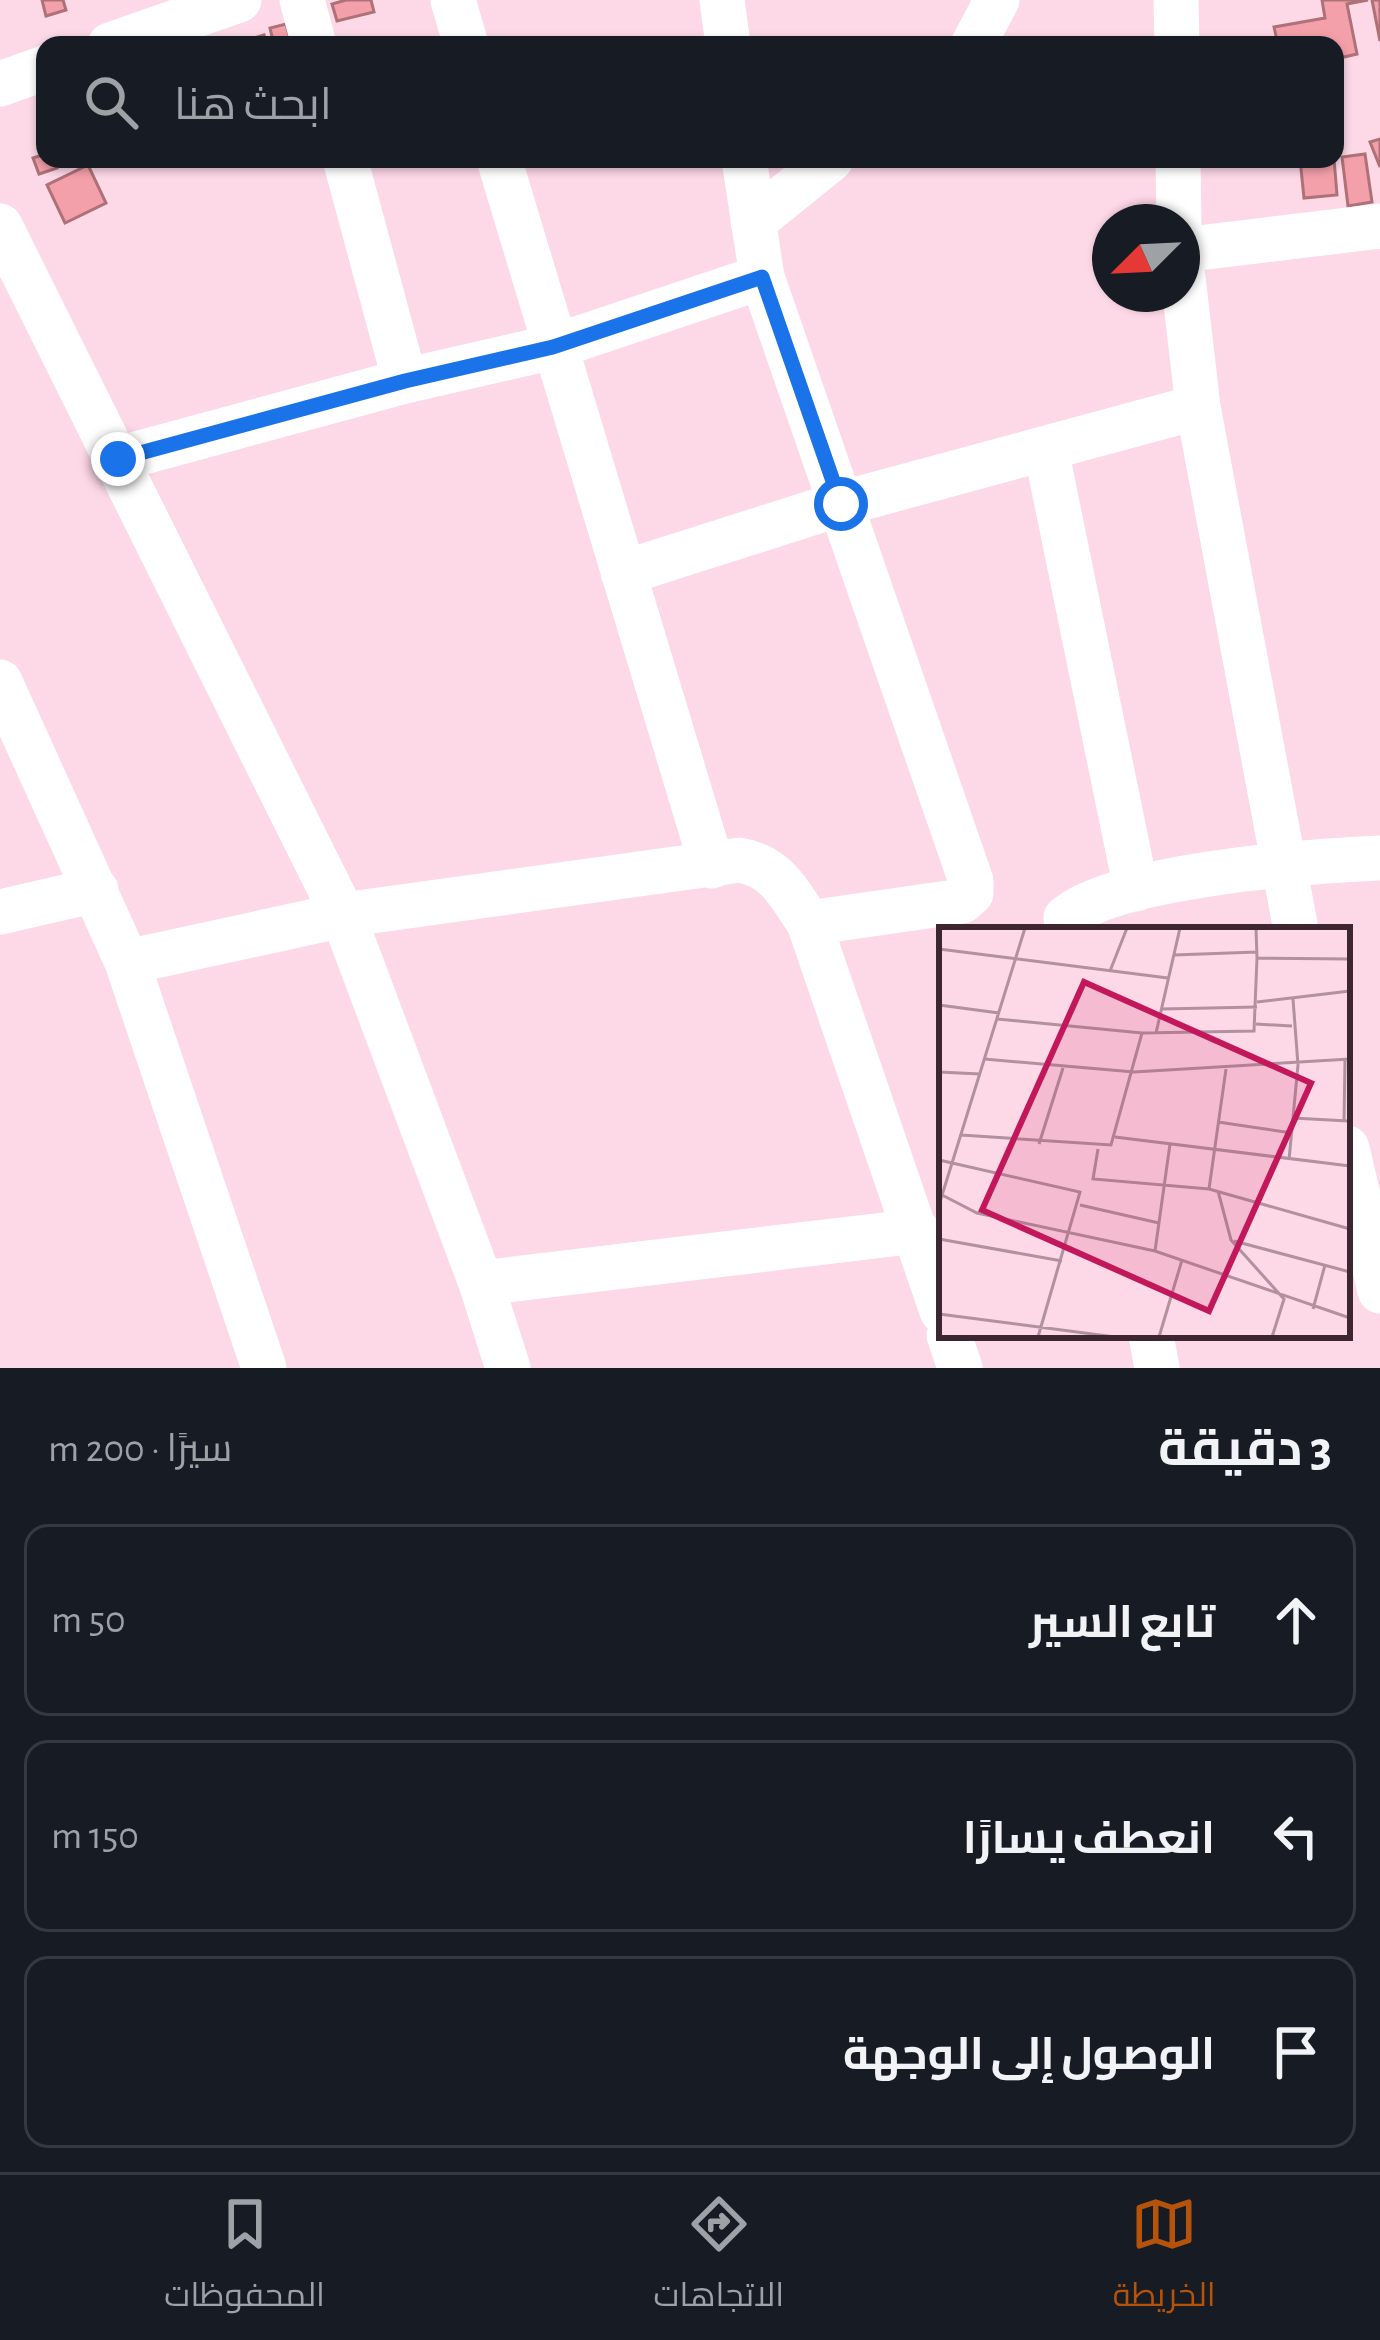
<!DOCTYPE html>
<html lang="ar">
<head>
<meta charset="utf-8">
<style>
	:root { --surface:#171b24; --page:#242831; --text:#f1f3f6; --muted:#9ea1a6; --line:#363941; --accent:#b45309 }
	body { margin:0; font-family:"Alegreya Sans",Cairo,sans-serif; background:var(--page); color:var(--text); direction:rtl }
	.compass { position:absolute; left:1092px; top:204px; width:108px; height:108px; border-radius:50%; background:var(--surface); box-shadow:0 3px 9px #0004; rotate:246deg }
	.stop { position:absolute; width:36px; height:36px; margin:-27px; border:9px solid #1a73e8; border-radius:50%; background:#fff }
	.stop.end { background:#1a73e8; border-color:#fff; box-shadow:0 3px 12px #0008 }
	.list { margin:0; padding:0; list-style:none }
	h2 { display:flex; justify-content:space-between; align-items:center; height:156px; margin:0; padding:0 48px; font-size:51px }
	h2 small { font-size:39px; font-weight:400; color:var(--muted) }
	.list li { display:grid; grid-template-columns:78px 1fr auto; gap:36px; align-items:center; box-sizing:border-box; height:192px; margin:0 24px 24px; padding:0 24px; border:3px solid var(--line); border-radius:24px }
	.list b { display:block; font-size:45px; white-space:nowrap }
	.list em { font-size:39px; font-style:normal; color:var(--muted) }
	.icon { flex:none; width:66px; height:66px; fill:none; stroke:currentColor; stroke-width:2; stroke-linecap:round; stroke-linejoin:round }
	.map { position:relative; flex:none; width:1380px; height:1368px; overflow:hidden; direction:ltr }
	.search { position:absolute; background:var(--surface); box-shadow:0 3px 9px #0004; left:36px; right:36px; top:36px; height:132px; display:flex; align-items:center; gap:30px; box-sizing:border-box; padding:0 42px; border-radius:24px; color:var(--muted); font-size:45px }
	.sheet { height:804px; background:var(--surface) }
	nav { display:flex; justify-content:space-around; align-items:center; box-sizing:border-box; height:168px; border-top:3px solid var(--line); background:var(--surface); font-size:33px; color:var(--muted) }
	nav a { display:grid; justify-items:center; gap:6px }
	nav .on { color:var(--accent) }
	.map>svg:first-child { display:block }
	.building { fill:#f4a0aa; stroke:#ad7177; stroke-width:3 }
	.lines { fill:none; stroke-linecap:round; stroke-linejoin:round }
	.minor { stroke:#fff; stroke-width:45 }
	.route { stroke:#1a73e8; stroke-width:15 }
	.inset-road { fill:none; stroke:#b0919d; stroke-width:3 }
	.view { fill:#c2185b; fill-opacity:0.15; stroke:#c2185b; stroke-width:6 }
	.inset-edge { fill:none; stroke:#3d2630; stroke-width:6 }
</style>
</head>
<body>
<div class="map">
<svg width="1380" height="1368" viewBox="0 0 1380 1368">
	<rect width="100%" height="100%" fill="#fdd8e6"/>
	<path class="building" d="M42 0H63L66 10 46 16Z
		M346 0H371L374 12 337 21 332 4Z
		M1322 0H1368L1347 4 1357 54 1335 59V45H1278L1274 27 1325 18Z
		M1372 0H1380V41Z
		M286 24 292 45H274L270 28Z
		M264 35 267 45H246L245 41Z
		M1380 139V167L1370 142Z
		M45 154V159H54L57 168 39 174 33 158Z
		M1365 154 1372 202 1348 206 1342 157Z
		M1300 159H1334L1337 195 1304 198Z
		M88 165 106 203 65 223 47 185Z"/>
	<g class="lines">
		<path class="minor" d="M302 0 314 45
			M453 0 466 45
			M722 0 728 45
			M1176 0 1177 45
			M110 45 239 0
			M973 45 997 0
			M0 84 45 68
			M345 159 405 381
			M499 159 712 866
			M744 159 762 277 971 881V893L962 901 809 923
			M1178 159 1179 222
			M753 222 831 159
			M0 226 343 915 481 1283 508 1368
			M1182 250 1380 226
			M1182 269 1198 407 1296 930
			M1046 450 1136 889
			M118 459 405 381 553 347 762 277
			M623 573 840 504 1198 407
			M0 682 127 962 264 1368
			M0 912 96 890
			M1067 930 1066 918C1115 875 1312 861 1380 858
			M127 962 343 915 740 860C777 867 789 893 809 923L942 1311
			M1347 1148 1380 1291
			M481 1283 917 1231
			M949 1335 960 1368
			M1151 1335 1157 1368"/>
	</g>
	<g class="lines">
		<path class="route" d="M118 459 405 381 553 347 762 277 841 504"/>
	</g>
	<g transform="translate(939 927)">
		<rect width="411" height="411" fill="#fdd8e6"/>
		<path class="inset-road" d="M317 1 318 31 411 32M0 22 229 51M235 28 318 25M171 44 188 1M318 75 411 64M0 78 60 86M222 82 318 80M58 92 203 106 315 104 318 31M317 97 353 99M217 106 241 1M45 132 195 145 411 132M0 145 41 147M354 191 409 194M279 195 353 206M405 195 406 133M22 208 172 218 203 106M176 210 411 239M100 217 124 141M159 222 154 252 270 262 411 302M0 233 141 265 99 410M350 233 359 138 354 72M270 262 287 142M279 264 292 313 345 372 333 410M3 268 38 286 216 324 411 391M0 278 86 1M141 278 220 296M0 312 123 334M295 314 411 345M216 324 231 217M374 382 386 338M0 387 176 410M220 410 243 333"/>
		<path class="view" d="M145 55 372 156 270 384 43 283Z"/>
		<rect width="411" height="411" class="inset-edge"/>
	</g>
</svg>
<svg class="compass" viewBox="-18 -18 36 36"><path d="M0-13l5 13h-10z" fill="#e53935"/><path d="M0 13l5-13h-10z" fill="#9ea1a6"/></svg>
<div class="stop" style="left:841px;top:504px"></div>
<div class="stop end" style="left:118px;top:459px"></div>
<div class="search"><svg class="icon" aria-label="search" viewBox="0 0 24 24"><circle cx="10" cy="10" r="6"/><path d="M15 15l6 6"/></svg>ابحث هنا</div>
</div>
<section class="sheet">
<h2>3 دقيقة<small>سيرًا · 200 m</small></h2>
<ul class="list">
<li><svg class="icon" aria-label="ahead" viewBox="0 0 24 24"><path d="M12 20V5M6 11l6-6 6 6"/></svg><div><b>تابع السير</b></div><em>50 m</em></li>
<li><svg class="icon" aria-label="left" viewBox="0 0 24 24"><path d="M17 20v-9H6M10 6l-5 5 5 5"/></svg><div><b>انعطف يسارًا</b></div><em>150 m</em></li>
<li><svg class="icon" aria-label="arrive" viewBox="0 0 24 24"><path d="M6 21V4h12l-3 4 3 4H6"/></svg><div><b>الوصول إلى الوجهة</b></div></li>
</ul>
</section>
<nav>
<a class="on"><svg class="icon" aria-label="map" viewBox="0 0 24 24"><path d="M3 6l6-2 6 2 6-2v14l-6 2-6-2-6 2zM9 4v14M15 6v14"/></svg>الخريطة</a>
<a><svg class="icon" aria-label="directions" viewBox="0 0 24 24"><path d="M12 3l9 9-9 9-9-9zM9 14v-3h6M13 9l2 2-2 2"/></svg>الاتجاهات</a>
<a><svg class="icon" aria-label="saved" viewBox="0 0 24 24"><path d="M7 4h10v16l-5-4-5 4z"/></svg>المحفوظات</a>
</nav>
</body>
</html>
